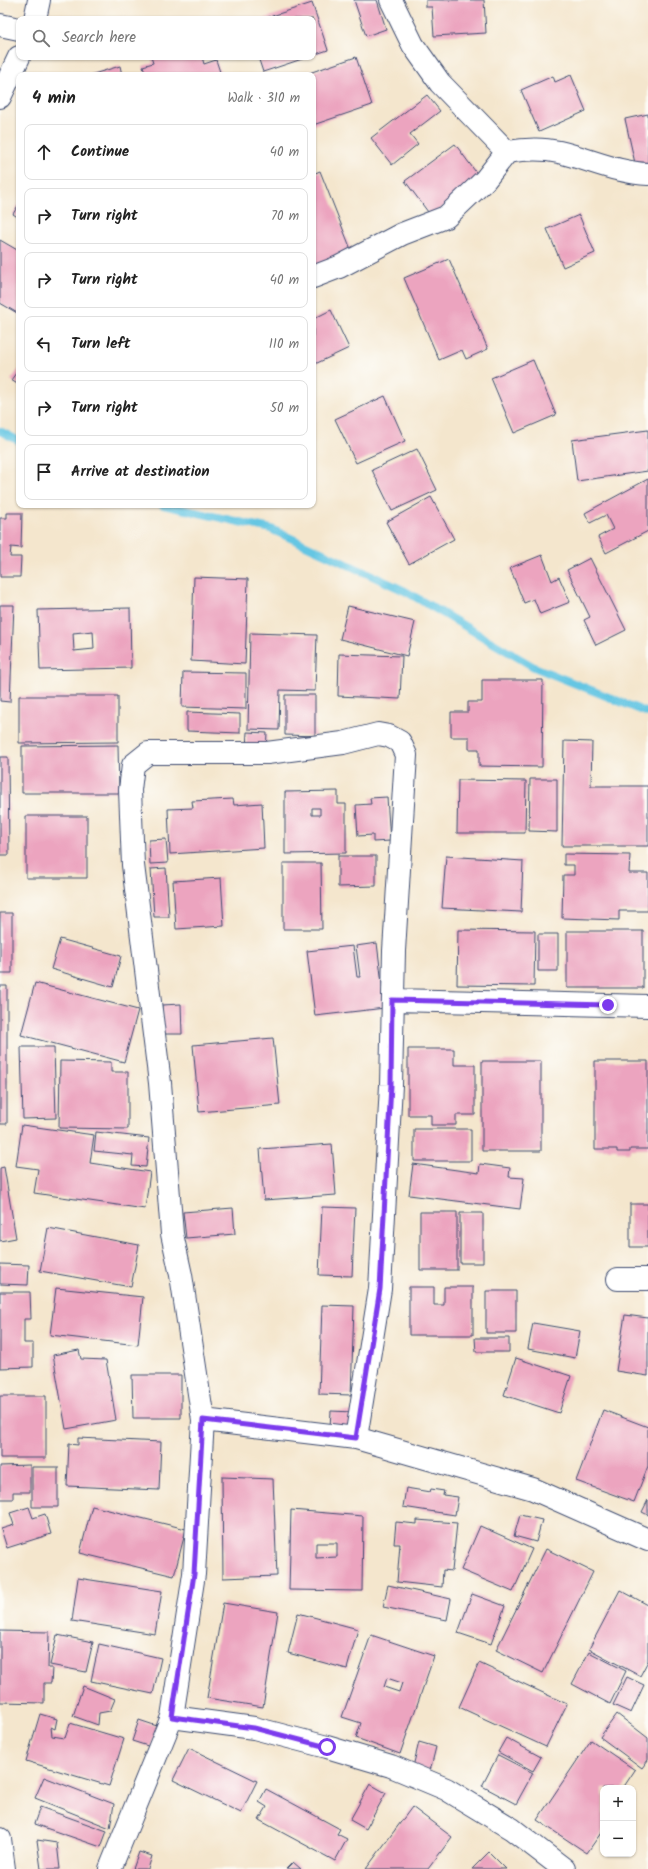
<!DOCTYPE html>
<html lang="en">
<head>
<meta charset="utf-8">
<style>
	:root { --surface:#fff; --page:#f6f6f6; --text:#222; --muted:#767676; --line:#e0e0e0 }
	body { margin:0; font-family:Kalam,sans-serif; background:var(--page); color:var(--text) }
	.controls { position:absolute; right:12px; bottom:12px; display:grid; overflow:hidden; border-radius:8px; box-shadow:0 1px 3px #0004 }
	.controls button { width:36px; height:36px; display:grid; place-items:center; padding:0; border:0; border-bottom:1px solid var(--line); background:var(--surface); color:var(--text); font:20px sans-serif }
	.stop { position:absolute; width:12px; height:12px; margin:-9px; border:3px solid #7c3aed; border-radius:50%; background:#fff }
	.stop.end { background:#7c3aed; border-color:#fff; box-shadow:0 1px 4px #0008 }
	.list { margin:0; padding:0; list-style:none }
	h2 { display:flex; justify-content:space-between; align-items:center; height:52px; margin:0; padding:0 16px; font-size:17px }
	h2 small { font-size:13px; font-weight:400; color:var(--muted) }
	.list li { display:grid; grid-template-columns:26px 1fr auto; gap:12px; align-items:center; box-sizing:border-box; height:56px; margin:0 8px 8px; padding:0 8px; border:1px solid var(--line); border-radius:8px }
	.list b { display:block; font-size:15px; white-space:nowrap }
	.list em { font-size:13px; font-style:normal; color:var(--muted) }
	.icon { flex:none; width:22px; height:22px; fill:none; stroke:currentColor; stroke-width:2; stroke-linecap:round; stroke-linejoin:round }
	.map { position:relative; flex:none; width:648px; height:1869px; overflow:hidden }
	.search { position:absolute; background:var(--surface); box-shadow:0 1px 3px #0004; left:16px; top:16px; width:300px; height:44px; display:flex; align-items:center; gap:10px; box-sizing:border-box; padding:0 14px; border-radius:8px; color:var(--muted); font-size:15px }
	.panel { position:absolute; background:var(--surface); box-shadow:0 1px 3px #0004; left:16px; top:72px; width:300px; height:436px; border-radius:8px }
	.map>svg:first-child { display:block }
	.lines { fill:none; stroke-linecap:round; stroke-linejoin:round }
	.stream { stroke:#65c6e3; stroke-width:8 }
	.building { fill:#eca4bf; fill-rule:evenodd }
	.street-casing { stroke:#3c4a6f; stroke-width:24 }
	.secondary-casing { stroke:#3c4a6f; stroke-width:24 }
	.street { stroke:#fff; stroke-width:22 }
	.secondary { stroke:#fff; stroke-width:22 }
	.route { stroke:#7c3aed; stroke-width:5 }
</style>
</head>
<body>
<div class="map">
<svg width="648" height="1869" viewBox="0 0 648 1869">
	<rect width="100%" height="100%" fill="#fdfcf7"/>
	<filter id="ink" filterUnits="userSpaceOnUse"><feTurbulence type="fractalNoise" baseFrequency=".025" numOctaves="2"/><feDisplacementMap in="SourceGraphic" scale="8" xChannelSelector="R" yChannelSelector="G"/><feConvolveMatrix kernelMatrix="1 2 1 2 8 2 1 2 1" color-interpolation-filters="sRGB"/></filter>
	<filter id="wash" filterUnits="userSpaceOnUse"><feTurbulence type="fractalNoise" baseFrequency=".012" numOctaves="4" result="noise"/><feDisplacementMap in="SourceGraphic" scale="16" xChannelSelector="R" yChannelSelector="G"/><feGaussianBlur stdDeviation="0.9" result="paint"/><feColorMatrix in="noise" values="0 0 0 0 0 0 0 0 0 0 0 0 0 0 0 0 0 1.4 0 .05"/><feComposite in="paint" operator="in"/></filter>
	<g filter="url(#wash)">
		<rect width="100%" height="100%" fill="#f4e6cd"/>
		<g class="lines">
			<path class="stream" d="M0 431 19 441
				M163 505 271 529 405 591 534 667 648 713"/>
		</g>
		<g id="blocks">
			<path class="building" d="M354 0H377L386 29 366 36Z
				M426 0H484L486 33 434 36 432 7H426Z
				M312 3 328 50 313 55V19H263Z
				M151 57H202L204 64 216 60 221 75H146L143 66 153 63Z
				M258 57H308L263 72Z
				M356 57 372 105 313 125V75H303Z
				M120 66 122 75H90Z
				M571 75 586 111 539 132 521 90 553 76 555 82Z
				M427 95 440 111 410 134 418 144 392 165 371 138Z
				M648 114V169L637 172 625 119Z
				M455 144 481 179 431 216 405 181Z
				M320 171 352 252 314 267 313 264V174Z
				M19 204V218L13 214Z
				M579 215 595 253 563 267 547 229Z
				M0 240 19 251V314L0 303Z
				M449 259 488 349 466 359 462 350 439 360 404 278Z
				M331 310 349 348 315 364 313 360V319Z
				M533 360 556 415 514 433 491 378Z
				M19 369V385L11 380Z
				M385 396 405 441 356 463 335 419Z
				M648 430V471L577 481 572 440Z
				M417 449 437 490 392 511 372 470Z
				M648 479V531L606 553 598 537 613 529 606 515 590 523 585 513Z
				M431 497 454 539 409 564 386 522Z
				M7 513H22L21 548 11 547 10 557H21L20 577H0V518H7Z
				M542 555 552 581 559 577 570 602 540 614 534 599 524 603 510 568Z
				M590 558 626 630 596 645 584 620 590 617 567 570Z
				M194 577 248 579 245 664 191 661Z
				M0 605H14L10 702 0 701Z
				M348 606 415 622 407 656 340 639Z
				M130 608 131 668 40 670 38 610ZM93 631 94 649 74 651 73 633Z
				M250 633 317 635 315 691 280 690 279 730 248 729Z
				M339 654 402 656 400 699 338 696Z
				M183 672 246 673V709L182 707Z
				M482 680H543L542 767 479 766V749H469V737H451V712H468V702H482Z
				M285 695H315V736L285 735Z
				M19 696H118V742L19 743Z
				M187 712 240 714V733L187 731Z
				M247 732 267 733 266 750 246 749Z
				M564 741 592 742 591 786H648V846H562Z
				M118 745 119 793H22V746Z
				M0 757H8L9 855H0Z
				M530 779H557V832L529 831Z
				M458 780 526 781 525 833H457Z
				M338 791V804H346V853L285 854V792ZM312 808H320V815H312Z
				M387 797 390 841 373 842V835L358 836 356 805 371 804 370 798Z
				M233 799 234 805 262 803 264 848 170 854 168 809 193 808 192 801Z
				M26 816H87V878H26Z
				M166 839 168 863 150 864 149 840Z
				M564 854 630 855 629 873H648V911H619V920L562 918 563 875H574V865H564Z
				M338 856H376V886L338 887Z
				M446 856 523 861 521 912 442 908Z
				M283 863H321L322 929H283Z
				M166 868 169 917H154L151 869Z
				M221 878 224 926 176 929 173 881Z
				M0 913H12V973H0Z
				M458 930 535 931 534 986 457 985Z
				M567 931H643V988H567Z
				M538 934H558V971H538Z
				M60 939 121 956 113 987 51 969Z
				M377 943 385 1008 315 1016 307 951 353 946 357 977H360L356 946Z
				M35 983 138 1010 124 1062 21 1035Z
				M0 986H7V1124H0Z
				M181 1004 182 1034H163L162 1005Z
				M273 1038 280 1105 199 1112 193 1045Z
				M21 1047H54L56 1118 23 1119Z
				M408 1049H454V1065H475V1115H456V1125H431V1115H408Z
				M60 1061 111 1062V1072H128V1129L59 1128Z
				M482 1061H541V1151H482Z
				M595 1061H648V1149H630V1152H617V1149H595Z
				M22 1125 94 1135 90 1163 150 1172 145 1209 34 1193 38 1169 16 1166Z
				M414 1129H471V1161H414Z
				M96 1132 149 1138 146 1167 132 1166 133 1155 94 1151Z
				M332 1144 336 1195 264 1200 260 1149Z
				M413 1164 479 1173 480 1164 510 1168 509 1177 524 1178 520 1209 409 1195Z
				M4 1167 16 1238 0 1241V1168Z
				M630 1204H648V1247H630Z
				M322 1207 355 1208 352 1276 319 1275Z
				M233 1208 235 1234 186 1238 183 1212Z
				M420 1212H457V1270H420Z
				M460 1213H483V1263H460Z
				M48 1228 139 1245 131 1287 40 1271Z
				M0 1264 29 1265 28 1285 0 1284Z
				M409 1287H434V1305H444V1287H473V1335H409Z
				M56 1288 143 1297 138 1345 50 1335Z
				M486 1291H516V1333H486Z
				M0 1292H30L31 1319H24V1343H33V1367L0 1368Z
				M322 1305 354 1306 351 1395 319 1394Z
				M625 1315 648 1318V1376L616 1371Z
				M533 1323 580 1331 575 1358 528 1349Z
				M475 1338H509V1352H476Z
				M79 1350 81 1359 106 1360 116 1420 66 1429 53 1355Z
				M516 1358 571 1376 559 1413 504 1395Z
				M132 1375H181V1418H133Z
				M0 1396H46V1458H0Z
				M603 1410 648 1427V1466L634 1502 576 1481Z
				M331 1411 353 1412 352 1429 330 1427Z
				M78 1438 161 1442 159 1490 67 1486 69 1444 78 1445Z
				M30 1465V1492H13V1499H0V1466Z
				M32 1467H58V1507H32Z
				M222 1477 273 1479 277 1576 223 1578Z
				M406 1488 430 1492 431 1489 444 1491 443 1495 458 1497 455 1515 403 1507Z
				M648 1500V1515L642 1512Z
				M92 1506 186 1529 174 1576 80 1553Z
				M29 1507 33 1518 45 1514 51 1534 7 1548 1 1529 14 1525 10 1513Z
				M291 1510 363 1516 362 1591 289 1590ZM316 1543H337V1557L316 1558Z
				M520 1515 542 1520 536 1542 514 1536Z
				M417 1520 457 1523 452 1571 443 1570 442 1587 397 1582 400 1544H394L396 1522 417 1524Z
				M480 1526 532 1549 513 1592 461 1570Z
				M546 1549 593 1572 543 1673 496 1650Z
				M78 1578 162 1591 155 1634 72 1621Z
				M388 1585 451 1599 447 1620 383 1607Z
				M620 1590 648 1605V1661L640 1676 589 1649Z
				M472 1594 505 1606 491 1644 458 1633Z
				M223 1603 278 1612 263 1707 207 1698Z
				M298 1613 358 1629 347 1669 288 1653Z
				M0 1631 49 1632 48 1668H52L51 1683H44V1703L0 1702Z
				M57 1635 93 1642 86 1672 50 1665Z
				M371 1635 434 1656 400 1754 356 1738 361 1723 342 1717ZM387 1678 402 1683 399 1692 384 1687Z
				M99 1644 161 1658 153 1694 91 1681Z
				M589 1652 626 1671 610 1704 572 1684Z
				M479 1663 567 1704 546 1747 459 1707Z
				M627 1677 644 1685 631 1713 613 1705Z
				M83 1686 115 1699 110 1711 99 1713 98 1725 73 1716Z
				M40 1714 57 1719 55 1729 51 1727 52 1736 65 1738 70 1723 124 1739 109 1786 26 1761Z
				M617 1714 648 1738V1760L642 1768 600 1737Z
				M139 1720 157 1726 151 1747 132 1741Z
				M506 1738 541 1757 533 1771 498 1752Z
				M591 1740 635 1770 623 1788H603V1830L587 1853 537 1820Z
				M419 1742 436 1747 430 1771 413 1767Z
				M189 1748 257 1781 241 1813 173 1780Z
				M498 1755 533 1773 516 1804 482 1786Z
				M44 1777 114 1804 110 1828 35 1798Z
				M370 1784 386 1793 366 1829 350 1820Z
				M266 1789 340 1829 337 1834 347 1839 335 1861 259 1820 267 1807 259 1802Z
				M40 1807 107 1831 101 1847 34 1824Z
				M412 1807 452 1837 428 1869H366Z
				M37 1840 57 1843 60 1869H41Z
				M139 1852 152 1856 148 1869H133Z
				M489 1852 506 1869H472Z
				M293 1862 301 1869H286Z"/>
		</g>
	</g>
	<g filter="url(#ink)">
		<use href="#blocks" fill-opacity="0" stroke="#3c4a6f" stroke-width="1"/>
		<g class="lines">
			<g class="street-casing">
				<path id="street" d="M391 0 413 45 440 83 507 152C524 149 542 148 559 152 589 159 618 173 648 174
					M35 19 39 0
					M0 25 19 29
					M0 97 19 57
					M313 277 339 267 402 234 446 217 485 180 507 152
					M393 1000 648 1006
					M618 1279H648
					M203 1420 356 1438 533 1489 648 1540
					M172 1717 254 1728 327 1747 391 1766 446 1789 512 1829 564 1869
					M110 1869 172 1717 194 1574 203 1420 181 1275 172 1234 160 1083 133 865 130 790 133 765 148 753H267L343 743 378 734 389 736 400 742 406 755 394 951 391 1085 380 1289 356 1438"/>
			</g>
			<g class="secondary-casing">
				<path id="secondary" d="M0 1839 4 1869"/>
			</g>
			<use href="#street" class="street"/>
			<use href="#secondary" class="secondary"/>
		</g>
	</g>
	<g class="lines" filter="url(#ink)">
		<path class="route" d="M327 1747 254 1728 172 1717 194 1574 203 1420 356 1438 380 1289 391 1085 392 1000 608 1005"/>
	</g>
</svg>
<div class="controls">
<button>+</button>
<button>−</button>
</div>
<div class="stop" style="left:327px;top:1747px"></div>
<div class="stop end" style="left:608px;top:1005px"></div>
<div class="search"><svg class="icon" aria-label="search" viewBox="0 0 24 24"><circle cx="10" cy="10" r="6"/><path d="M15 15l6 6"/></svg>Search here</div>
<section class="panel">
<h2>4 min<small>Walk · 310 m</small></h2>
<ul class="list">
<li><svg class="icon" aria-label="ahead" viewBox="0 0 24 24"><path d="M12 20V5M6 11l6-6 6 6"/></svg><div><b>Continue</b></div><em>40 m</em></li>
<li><svg class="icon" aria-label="right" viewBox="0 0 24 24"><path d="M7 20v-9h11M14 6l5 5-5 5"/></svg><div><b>Turn right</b></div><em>70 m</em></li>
<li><svg class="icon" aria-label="right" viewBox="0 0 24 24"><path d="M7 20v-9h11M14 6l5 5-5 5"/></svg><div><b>Turn right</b></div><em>40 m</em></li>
<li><svg class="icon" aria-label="left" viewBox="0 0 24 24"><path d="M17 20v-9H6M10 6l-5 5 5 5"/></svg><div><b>Turn left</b></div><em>110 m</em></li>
<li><svg class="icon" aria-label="right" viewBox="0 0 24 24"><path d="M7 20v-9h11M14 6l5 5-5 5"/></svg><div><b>Turn right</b></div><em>50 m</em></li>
<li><svg class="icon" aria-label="arrive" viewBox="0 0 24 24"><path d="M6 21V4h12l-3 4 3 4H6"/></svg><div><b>Arrive at destination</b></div></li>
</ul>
</section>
</div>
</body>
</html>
